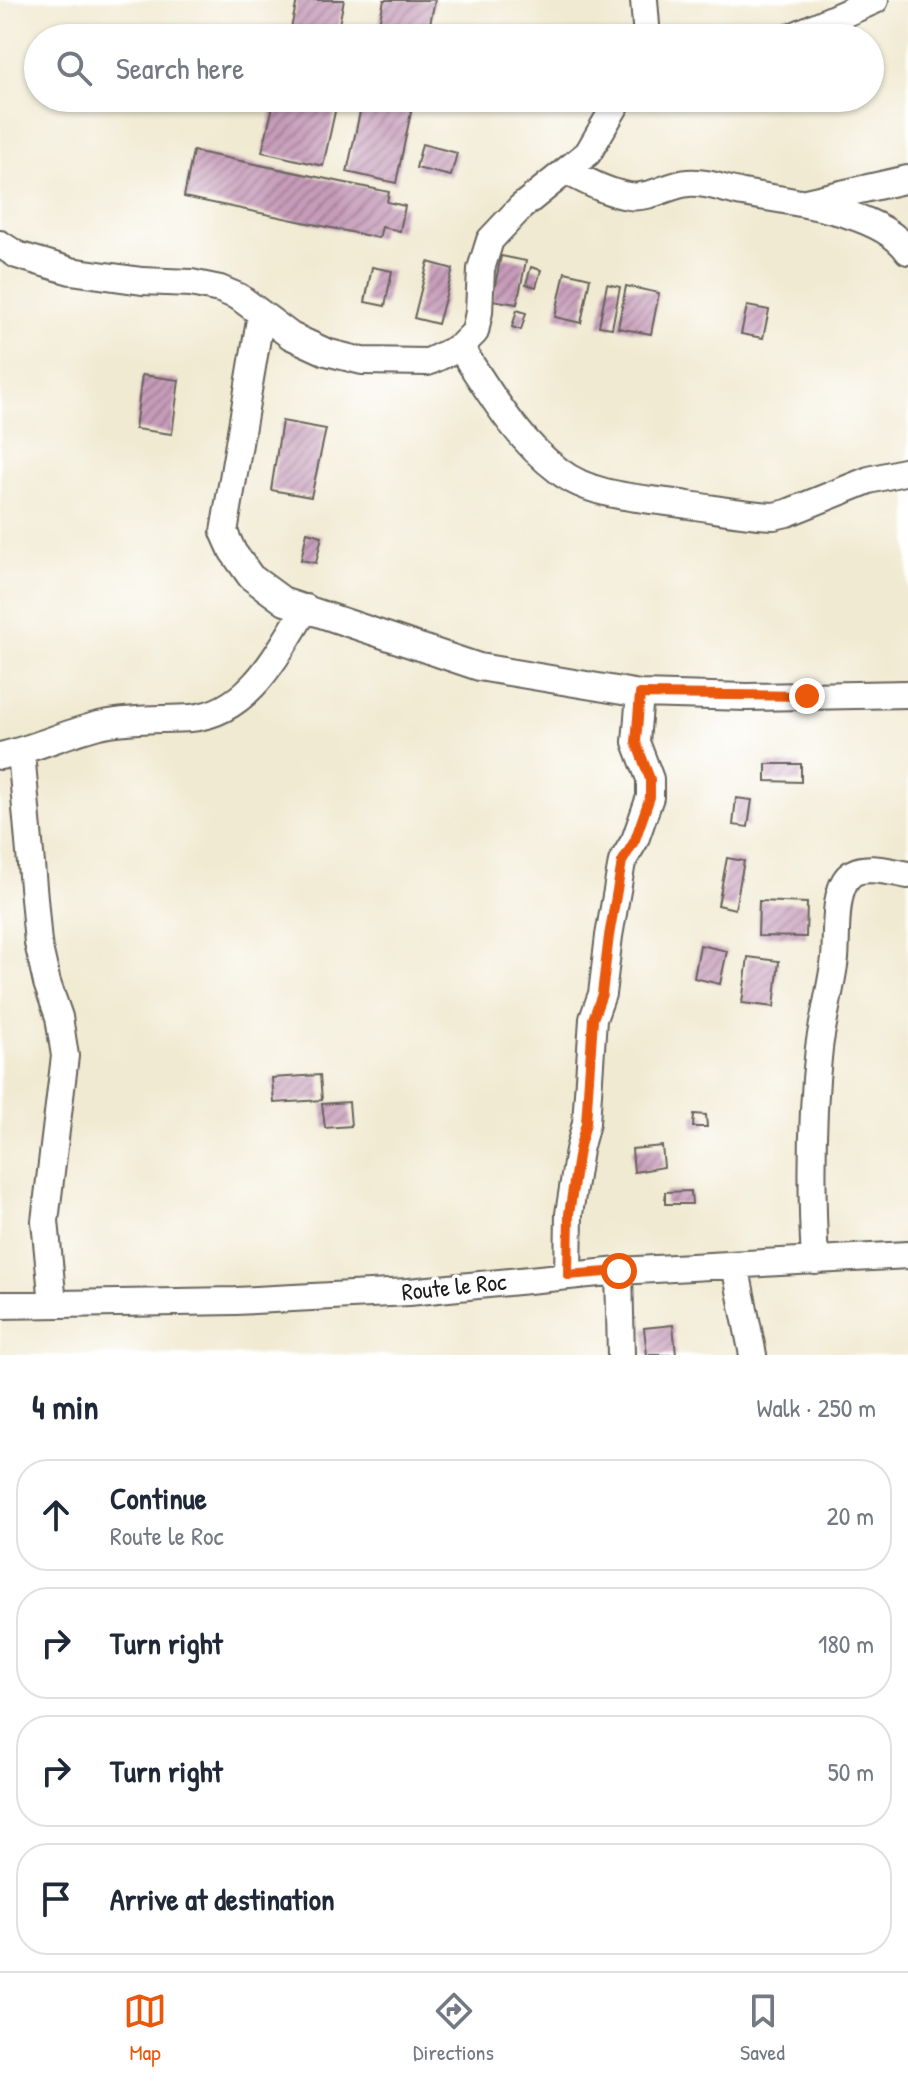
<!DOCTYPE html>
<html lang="en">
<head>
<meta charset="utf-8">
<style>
	:root { --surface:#fff; --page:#f6f6f7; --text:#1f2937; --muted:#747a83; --line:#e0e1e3; --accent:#ea580c }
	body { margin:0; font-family:"Patrick Hand",sans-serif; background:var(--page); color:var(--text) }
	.stop { position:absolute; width:24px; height:24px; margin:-18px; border:6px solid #ea580c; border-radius:50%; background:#fff }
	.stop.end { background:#ea580c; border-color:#fff; box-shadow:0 2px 8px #0008 }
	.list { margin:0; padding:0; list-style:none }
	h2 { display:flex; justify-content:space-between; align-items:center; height:104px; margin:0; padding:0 32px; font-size:34px }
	h2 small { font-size:26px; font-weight:400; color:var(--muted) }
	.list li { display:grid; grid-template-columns:52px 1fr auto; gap:24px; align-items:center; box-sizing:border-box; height:112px; margin:0 16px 16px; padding:0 16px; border:2px solid var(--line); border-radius:32px }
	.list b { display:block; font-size:30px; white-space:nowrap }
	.list p { margin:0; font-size:26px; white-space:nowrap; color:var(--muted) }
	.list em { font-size:26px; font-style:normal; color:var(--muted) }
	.icon { flex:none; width:44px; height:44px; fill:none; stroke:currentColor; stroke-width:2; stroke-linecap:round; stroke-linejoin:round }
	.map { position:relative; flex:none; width:908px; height:1355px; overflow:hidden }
	.search { position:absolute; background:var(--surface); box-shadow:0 2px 6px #0004; left:24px; right:24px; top:24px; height:88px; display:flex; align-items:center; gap:20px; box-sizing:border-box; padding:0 28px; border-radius:44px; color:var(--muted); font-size:30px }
	.sheet { height:616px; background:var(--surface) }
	nav { display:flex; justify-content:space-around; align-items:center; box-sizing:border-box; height:112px; border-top:2px solid var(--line); background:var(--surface); font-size:22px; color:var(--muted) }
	nav a { display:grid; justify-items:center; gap:4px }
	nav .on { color:var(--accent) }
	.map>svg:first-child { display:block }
	.building { fill:url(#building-hatch) }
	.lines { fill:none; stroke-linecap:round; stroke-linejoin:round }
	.minor-casing { stroke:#67645c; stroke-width:30 }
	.minor { stroke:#fff; stroke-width:26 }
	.route { stroke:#ea580c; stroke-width:10 }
	.labels { text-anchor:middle; stroke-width:7; stroke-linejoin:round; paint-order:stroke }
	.street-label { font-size:24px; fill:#1c1c1c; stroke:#fff }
</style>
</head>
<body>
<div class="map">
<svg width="908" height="1355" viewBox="0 0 908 1355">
	<defs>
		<pattern id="building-hatch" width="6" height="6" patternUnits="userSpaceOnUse" patternTransform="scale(2)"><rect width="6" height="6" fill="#c69bb9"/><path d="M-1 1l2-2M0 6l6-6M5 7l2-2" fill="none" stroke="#a07e96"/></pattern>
	</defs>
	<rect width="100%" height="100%" fill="#fff"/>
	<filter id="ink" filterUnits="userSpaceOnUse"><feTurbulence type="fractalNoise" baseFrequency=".0125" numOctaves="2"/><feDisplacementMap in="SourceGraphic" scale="16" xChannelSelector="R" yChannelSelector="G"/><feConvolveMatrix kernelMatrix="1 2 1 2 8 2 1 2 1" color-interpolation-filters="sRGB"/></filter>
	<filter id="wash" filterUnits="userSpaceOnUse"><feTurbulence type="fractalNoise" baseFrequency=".006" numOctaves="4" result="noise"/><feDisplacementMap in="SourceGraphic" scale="32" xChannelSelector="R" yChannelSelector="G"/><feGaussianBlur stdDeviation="1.8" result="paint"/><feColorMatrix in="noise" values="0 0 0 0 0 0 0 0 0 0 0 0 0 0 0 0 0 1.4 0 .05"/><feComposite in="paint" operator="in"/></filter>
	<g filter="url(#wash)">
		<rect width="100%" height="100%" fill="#f1ead2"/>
		<g id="blocks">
			<path class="building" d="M297 0H344L337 34 347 38H289Z
				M384 0H435L427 38H376Z
				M438 26 484 37V38H435Z
				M275 98H338L323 166 262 152Z
				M363 98H414L396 183 347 172Z
				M422 144 457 153 451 176 416 168Z
				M193 151 389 192 387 202 405 206 400 231 382 227 379 238 184 197Z
				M501 256 526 261 517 304 492 300Z
				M428 262 453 269 438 324 414 318Z
				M372 267 392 271 385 306 365 302Z
				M531 267 541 270 536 287 526 284Z
				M565 272 590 278 581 323 555 317Z
				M607 284 620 287 612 328 599 326Z
				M626 286 659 293 651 334 618 328Z
				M747 306 769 310 763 338 741 334Z
				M517 310 526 313 521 330 512 327Z
				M142 375 179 380 172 434 135 429Z
				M282 421 326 429 311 497 271 490Z
				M307 532 322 536 316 563 301 560Z
				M766 764H801V782L766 781Z
				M736 798 752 800 748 827 733 825Z
				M727 858 744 861 735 909 718 905Z
				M759 901 807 903 806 937 758 936Z
				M700 945 727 951 720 984 694 978Z
				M748 957 779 961 774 1007 742 1003Z
				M320 1075 322 1100 274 1103 272 1078Z
				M349 1102 351 1126 325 1128 322 1104Z
				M694 1114 706 1115 707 1127H693Z
				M662 1146 664 1167 634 1172 632 1149Z
				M691 1191 692 1204H665V1192Z
				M673 1325 676 1355H647L644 1328Z"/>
		</g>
	</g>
	<g filter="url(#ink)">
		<use href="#blocks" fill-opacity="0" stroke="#67645c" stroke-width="2"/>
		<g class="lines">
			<g class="minor-casing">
				<path id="minor" d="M644 0 647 38
					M789 38 875 0
					M566 171C585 180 607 193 629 196 650 199 668 185 688 183 705 181 726 190 743 193 790 202 879 210 908 251
					M806 202 908 179
					M0 244 17 255 71 271 142 281 191 283 220 289 239 297 291 336 326 352 362 361 428 362 460 347 475 332 479 312 481 269 490 240 521 207 588 153 620 98
					M261 314 224 532 233 552 251 577 285 602 479 667 640 694 747 697 908 694
					M460 347C488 390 516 439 559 471 593 498 647 498 688 505 717 509 745 515 774 516L787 513 869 480 908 471
					M21 752 38 943 47 983 59 1017 65 1056 45 1221 53 1304
					M0 756C34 749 66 733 99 725 130 718 161 720 191 718 250 713 278 652 306 608
					M815 1261C811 1190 811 1119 819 1048 823 1018 831 989 835 958 837 938 833 891 849 876 862 863 892 872 908 875
					M735 1265 753 1355
					M619 1271 621 1355
					M568 1275 569 1214 579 1150 586 1123 593 1019 602 994 609 936 622 862 635 840 650 797V779L636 742 640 694
					M0 1305 236 1301 409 1292 619 1271 908 1255"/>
			</g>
			<use href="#minor" class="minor"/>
		</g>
	</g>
	<g class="lines" filter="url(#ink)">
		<path class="route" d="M619 1271 568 1275 569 1214 579 1150 586 1123 593 1019 602 994 609 936 622 862 635 840 650 797V779L636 742 640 694 807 696"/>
	</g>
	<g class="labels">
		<g class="street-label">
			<text transform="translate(454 1287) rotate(-6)" y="8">Route le Roc</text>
		</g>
	</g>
</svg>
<div class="stop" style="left:619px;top:1271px"></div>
<div class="stop end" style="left:807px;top:696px"></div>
<div class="search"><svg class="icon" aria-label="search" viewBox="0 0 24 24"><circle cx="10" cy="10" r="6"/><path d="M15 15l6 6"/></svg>Search here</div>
</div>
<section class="sheet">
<h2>4 min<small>Walk · 250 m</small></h2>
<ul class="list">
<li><svg class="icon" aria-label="ahead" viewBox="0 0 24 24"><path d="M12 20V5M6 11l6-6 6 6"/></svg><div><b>Continue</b><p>Route le Roc</p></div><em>20 m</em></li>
<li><svg class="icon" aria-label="right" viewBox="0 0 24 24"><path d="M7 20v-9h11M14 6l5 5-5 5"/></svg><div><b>Turn right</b></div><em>180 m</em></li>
<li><svg class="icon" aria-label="right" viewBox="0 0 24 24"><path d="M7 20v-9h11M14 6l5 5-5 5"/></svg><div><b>Turn right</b></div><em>50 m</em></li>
<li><svg class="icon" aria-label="arrive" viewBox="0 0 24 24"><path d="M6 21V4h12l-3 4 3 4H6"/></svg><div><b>Arrive at destination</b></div></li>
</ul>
</section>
<nav>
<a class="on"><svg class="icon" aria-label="map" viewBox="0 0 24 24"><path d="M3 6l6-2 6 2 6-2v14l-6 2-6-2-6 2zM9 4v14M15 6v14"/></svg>Map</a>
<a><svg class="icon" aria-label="directions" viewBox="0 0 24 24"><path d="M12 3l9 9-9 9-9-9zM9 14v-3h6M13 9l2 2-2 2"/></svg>Directions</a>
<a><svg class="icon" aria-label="saved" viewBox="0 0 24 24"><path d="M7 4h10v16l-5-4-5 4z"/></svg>Saved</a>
</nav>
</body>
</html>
